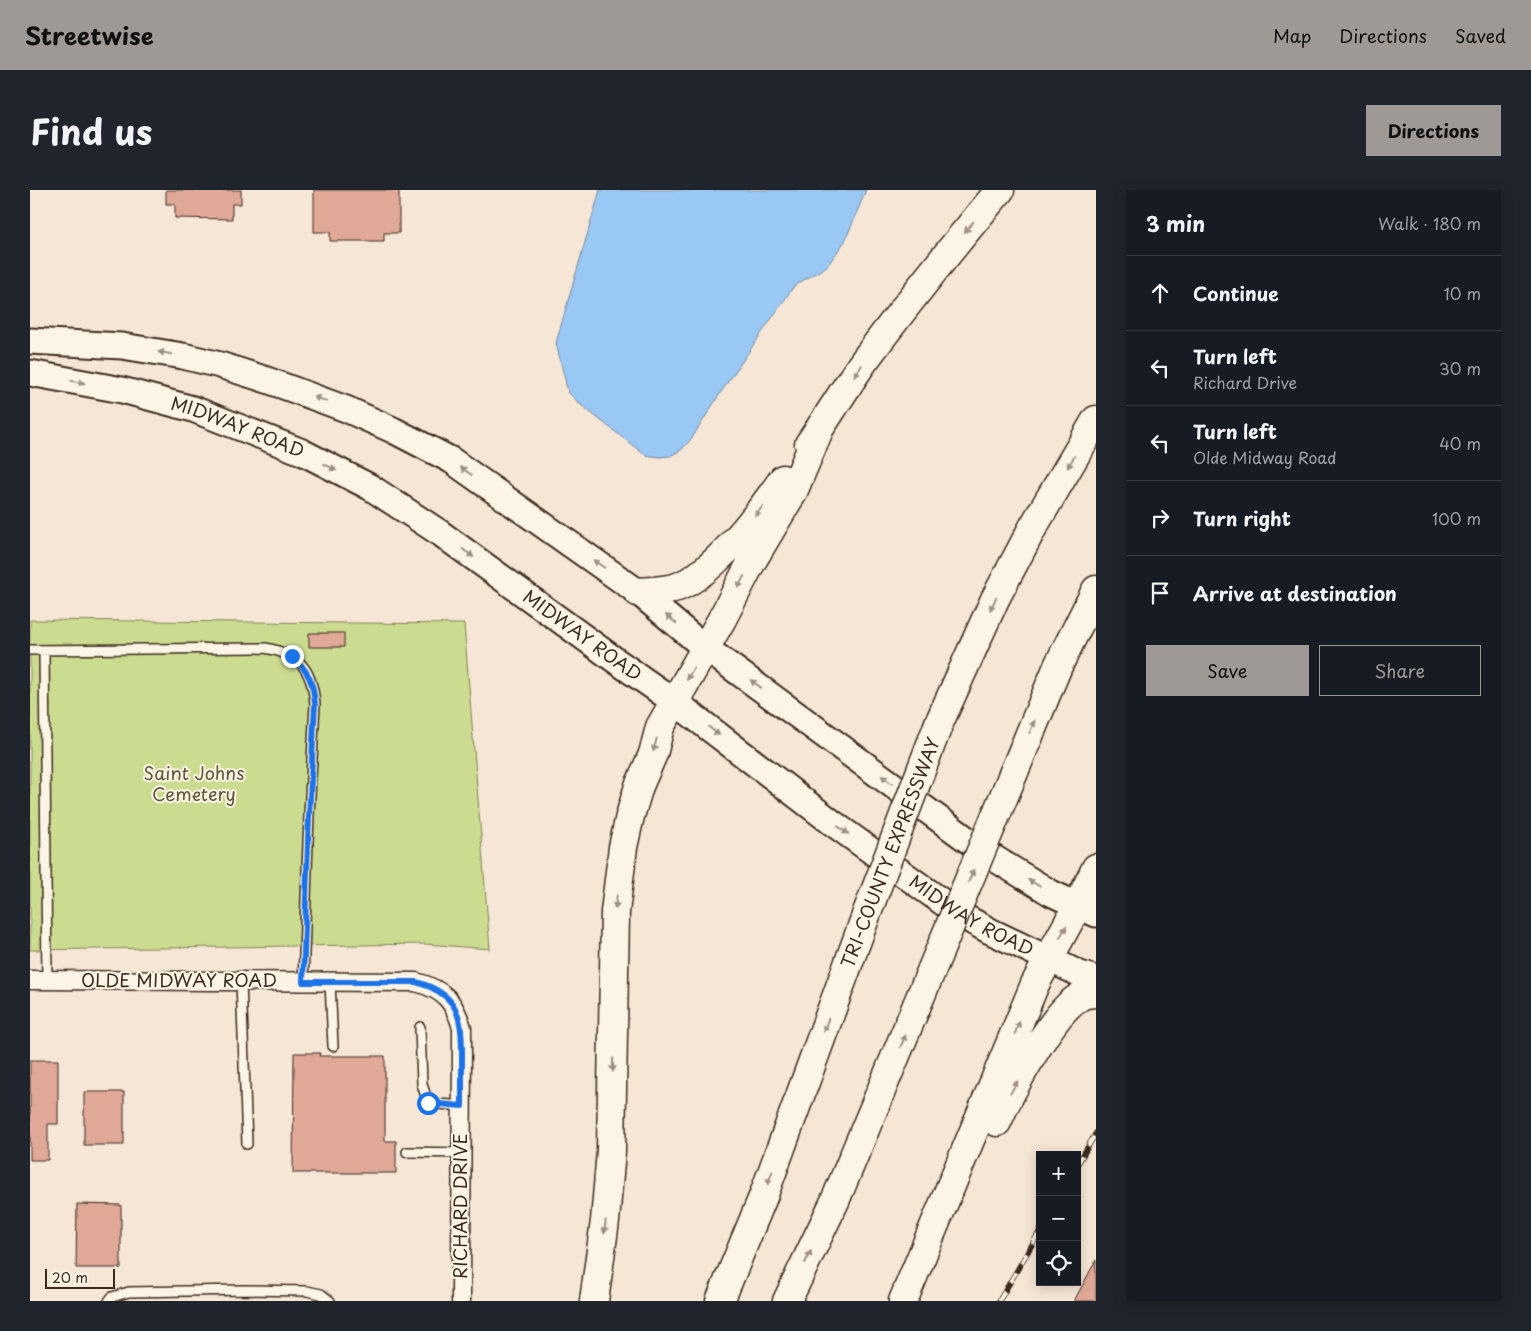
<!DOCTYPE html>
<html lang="en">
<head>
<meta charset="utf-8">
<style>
	:root { --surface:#171b24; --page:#20242c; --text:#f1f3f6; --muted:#9ea1a6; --line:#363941; --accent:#9f9995 }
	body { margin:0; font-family:"Playpen Sans",sans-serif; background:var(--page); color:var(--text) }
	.controls { position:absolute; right:15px; bottom:15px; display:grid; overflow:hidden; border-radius:0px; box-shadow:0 2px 12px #0003 }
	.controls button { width:45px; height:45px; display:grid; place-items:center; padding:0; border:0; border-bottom:1px solid var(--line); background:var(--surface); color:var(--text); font:25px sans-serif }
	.scale { position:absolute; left:15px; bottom:12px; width:70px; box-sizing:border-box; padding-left:5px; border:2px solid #3b2a1e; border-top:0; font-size:14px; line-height:18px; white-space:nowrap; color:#3b2a1e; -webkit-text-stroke:4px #fcf5e5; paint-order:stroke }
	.stop { position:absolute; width:15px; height:15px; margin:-11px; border:4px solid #1a73e8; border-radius:50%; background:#fff }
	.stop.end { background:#1a73e8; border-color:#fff; box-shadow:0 1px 5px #0008 }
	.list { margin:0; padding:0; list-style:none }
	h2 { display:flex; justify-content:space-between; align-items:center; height:65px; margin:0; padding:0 20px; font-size:21px }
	h2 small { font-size:16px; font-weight:400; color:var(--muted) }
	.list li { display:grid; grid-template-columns:32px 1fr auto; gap:15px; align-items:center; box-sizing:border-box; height:75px; padding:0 20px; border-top:1px solid var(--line) }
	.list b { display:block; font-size:19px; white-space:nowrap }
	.list p { margin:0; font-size:16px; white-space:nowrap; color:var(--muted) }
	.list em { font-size:16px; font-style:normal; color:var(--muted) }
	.actions { display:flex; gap:10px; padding:15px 20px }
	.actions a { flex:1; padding:11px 0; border:1px solid var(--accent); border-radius:0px; text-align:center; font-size:18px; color:var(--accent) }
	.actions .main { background:var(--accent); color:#111 }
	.icon { flex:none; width:28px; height:28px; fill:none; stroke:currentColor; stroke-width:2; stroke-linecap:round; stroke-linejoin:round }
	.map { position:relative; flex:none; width:1066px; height:1111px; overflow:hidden; border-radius:0px }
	header { display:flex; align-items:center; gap:30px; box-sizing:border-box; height:70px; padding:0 25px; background:var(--accent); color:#111 }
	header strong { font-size:24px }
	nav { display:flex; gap:28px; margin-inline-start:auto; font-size:18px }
	.intro { display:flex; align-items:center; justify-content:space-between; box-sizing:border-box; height:120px; padding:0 30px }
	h1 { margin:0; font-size:35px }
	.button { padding:12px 22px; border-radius:0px; background:var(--accent); color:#111; font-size:18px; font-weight:700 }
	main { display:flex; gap:30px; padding:0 30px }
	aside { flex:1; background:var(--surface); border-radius:0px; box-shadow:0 2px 12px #0003 }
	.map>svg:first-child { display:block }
	.green { fill:#cbdb8f; stroke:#838256 }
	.water { fill:#9ac8f5; stroke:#74899f }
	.building { fill:#e0a997; stroke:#3b2a1e }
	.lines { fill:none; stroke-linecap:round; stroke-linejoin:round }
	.lane-casing { stroke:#3b2a1e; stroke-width:12 }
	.street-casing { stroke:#3b2a1e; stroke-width:21 }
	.secondary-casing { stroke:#3b2a1e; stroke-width:29 }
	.highway-casing { stroke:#3b2a1e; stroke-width:31 }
	.lane { stroke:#fcf5e5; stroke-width:9 }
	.street { stroke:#fcf5e5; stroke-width:18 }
	.secondary { stroke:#fcf5e5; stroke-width:25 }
	.highway { stroke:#fcf5e5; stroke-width:28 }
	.rail-casing { stroke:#3b2a1e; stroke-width:5.5 }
	.rail { stroke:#fcf5e5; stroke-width:4; stroke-dasharray:11; stroke-linecap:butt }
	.highway-bridge-casing { stroke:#3b2a1e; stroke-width:31; stroke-linecap:butt }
	.highway-bridge { stroke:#fcf5e5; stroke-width:28 }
	.oneway { fill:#9c9082 }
	.route { stroke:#1a73e8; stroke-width:6 }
	.labels { text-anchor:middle; stroke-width:4; stroke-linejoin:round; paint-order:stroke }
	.street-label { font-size:18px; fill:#3b2a1e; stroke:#fcf5e5 }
	.park-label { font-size:18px; fill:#5f563a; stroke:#fcf5e5 }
</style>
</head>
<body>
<header>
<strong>Streetwise</strong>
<nav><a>Map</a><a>Directions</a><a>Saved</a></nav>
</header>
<div class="intro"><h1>Find us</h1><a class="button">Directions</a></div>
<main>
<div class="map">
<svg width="1066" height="1111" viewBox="0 0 1066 1111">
	<rect width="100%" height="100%" fill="#f6e6d5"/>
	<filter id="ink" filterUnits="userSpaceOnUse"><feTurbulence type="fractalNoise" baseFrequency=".02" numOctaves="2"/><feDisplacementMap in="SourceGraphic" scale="10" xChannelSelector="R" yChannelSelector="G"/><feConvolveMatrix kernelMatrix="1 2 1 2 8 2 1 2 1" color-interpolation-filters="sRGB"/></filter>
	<g filter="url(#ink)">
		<path class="green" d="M0 430 434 434 460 759 395 754 0 760Z"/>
		<path class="water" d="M570 0H836L815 51 797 76 764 96 691 202 662 248 651 260 640 266 629 267 615 265 551 215 538 202 526 153Z"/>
		<path class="building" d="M136 0H211V14H202V29L145 28V14H136Z
			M284 0H369V43H354V51H300V42H284Z
			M279 443H314V457H279Z
			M264 863H290L289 866H355V951H366V983H263Z
			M0 870H28V934H18V970H0Z
			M54 902H94V955H54Z
			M47 1014 91 1015V1078H46Z
			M1066 1070V1111H1044Z"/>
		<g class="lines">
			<g class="lane-casing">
				<path id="lane" d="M0 460 235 458C270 464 282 479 285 514L279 625 273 792
					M14 460 17 791
					M211 791 217 954
					M300 792 303 856
					M390 837 392 894 398 913 432 916
					M377 962 432 963
					M79 1111 82 1107 99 1102 214 1100 277 1101 291 1104 300 1111"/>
			</g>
			<g class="street-casing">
				<path id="street" d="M0 790 386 792C414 800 424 810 432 838L431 1111"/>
			</g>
			<g class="secondary-casing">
				<g id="secondary">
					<path d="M0 151 92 156 153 166 190 175 237 190 316 219 363 240 421 270 608 402 674 457 954 662 1021 703 1066 724"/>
					<path id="s1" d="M0 183 92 200 163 219 272 262 340 297 410 343 585 470 645 512 804 634 929 724 960 741 1050 784 1066 789"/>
				</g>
			</g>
			<g class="highway-casing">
				<path id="highway" d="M779 254C798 227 815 198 834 171 878 112 923 56 970 0
					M608 402C621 401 638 401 650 396 687 380 730 322 753 289
					M909 533 965 409 1002 339 1066 230
					M984 582 1028 476 1066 400
					M967 932C979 904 1023 822 1048 808 1053 804 1060 803 1066 803
					M564 1111 575 1031 581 961 585 722 593 657 600 626 609 596 623 564 630 537 692 429 722 371 763 302 789 240
					M690 1111 733 1007 838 720
					M757 1111 805 1011 902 779
					M873 1111 1005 794 1048 715 1066 678"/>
			</g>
			<use href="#lane" class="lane"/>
			<use href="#street" class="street"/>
			<use href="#secondary" class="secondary"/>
			<use href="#highway" class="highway"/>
			<g class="rail-casing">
				<path id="rail" d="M1047 975 1066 943
					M969 1111 1010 1041"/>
			</g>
			<use href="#rail" class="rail"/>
			<g class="highway-bridge-casing">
				<path id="highway-bridge" d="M838 720 909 533
					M902 779 984 582"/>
			</g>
			<use href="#highway-bridge" class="highway-bridge"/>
		</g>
		<defs><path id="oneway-solid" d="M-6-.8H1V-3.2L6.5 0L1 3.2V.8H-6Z" transform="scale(1.25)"/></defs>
		<g class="oneway">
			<use href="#oneway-solid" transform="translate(939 37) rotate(130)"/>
			<use href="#oneway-solid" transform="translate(135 163) rotate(-171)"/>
			<use href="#oneway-solid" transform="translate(828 181) rotate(123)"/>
			<use href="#oneway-solid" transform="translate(48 192) rotate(11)"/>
			<use href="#oneway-solid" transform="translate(290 209) rotate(-158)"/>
			<use href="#oneway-solid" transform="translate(1041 272) rotate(120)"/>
			<use href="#oneway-solid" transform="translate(300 277) rotate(27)"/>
			<use href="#oneway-solid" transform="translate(436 281) rotate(-145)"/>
			<use href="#oneway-solid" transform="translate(729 321) rotate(127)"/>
			<use href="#oneway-solid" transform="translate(438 363) rotate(36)"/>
			<use href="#oneway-solid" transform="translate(569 374) rotate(-145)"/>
			<use href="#oneway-solid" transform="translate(711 392) rotate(118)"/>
			<use href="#oneway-solid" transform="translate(963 414) rotate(115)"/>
			<use href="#oneway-solid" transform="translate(641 429) rotate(-141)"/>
			<use href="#oneway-solid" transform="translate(660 484) rotate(118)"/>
			<use href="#oneway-solid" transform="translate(726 494) rotate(-144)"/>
			<use href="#oneway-solid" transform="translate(1002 537) rotate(-68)"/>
			<use href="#oneway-solid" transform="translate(684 541) rotate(38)"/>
			<use href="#oneway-solid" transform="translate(625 555) rotate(105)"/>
			<use href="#oneway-solid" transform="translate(857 590) rotate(-143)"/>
			<use href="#oneway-solid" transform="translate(813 640) rotate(36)"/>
			<use href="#oneway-solid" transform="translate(941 686) rotate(-67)"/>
			<use href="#oneway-solid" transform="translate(1004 693) rotate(-150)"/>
			<use href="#oneway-solid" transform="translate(586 712) rotate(97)"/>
			<use href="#oneway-solid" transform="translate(1033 742) rotate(-62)"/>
			<use href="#oneway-solid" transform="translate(796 835) rotate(110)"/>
			<use href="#oneway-solid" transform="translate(987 838) rotate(-69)"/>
			<use href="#oneway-solid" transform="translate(873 851) rotate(-68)"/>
			<use href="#oneway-solid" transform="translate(583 875) rotate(91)"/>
			<use href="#oneway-solid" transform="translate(984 897) rotate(-59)"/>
			<use href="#oneway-solid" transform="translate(740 988) rotate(110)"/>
			<use href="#oneway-solid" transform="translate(575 1037) rotate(96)"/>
			<use href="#oneway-solid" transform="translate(778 1067) rotate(-64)"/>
		</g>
	</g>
	<g class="lines" filter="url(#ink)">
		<path class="route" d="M262 466C279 482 283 491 285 514L279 626 273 792H386C429 804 432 826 432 866 432 883 432 900 432 916L398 913"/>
	</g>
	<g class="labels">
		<g class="street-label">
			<text dy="6" stroke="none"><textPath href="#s1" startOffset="215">MIDWAY ROAD</textPath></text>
			<text dy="6" stroke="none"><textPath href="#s1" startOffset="620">MIDWAY ROAD</textPath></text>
			<text transform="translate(861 663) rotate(-69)" y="6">TRI-COUNTY EXPRESSWAY</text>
			<text dy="6" stroke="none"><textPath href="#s1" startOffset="1100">MIDWAY ROAD</textPath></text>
			<text x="149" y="797">OLDE MIDWAY ROAD</text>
			<text transform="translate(431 1016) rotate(-90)" y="6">RICHARD DRIVE</text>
		</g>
		<g class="park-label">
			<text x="164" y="590">Saint Johns<tspan x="164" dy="21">Cemetery</tspan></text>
		</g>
	</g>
</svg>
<div class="controls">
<button>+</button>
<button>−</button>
<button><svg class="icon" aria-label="locate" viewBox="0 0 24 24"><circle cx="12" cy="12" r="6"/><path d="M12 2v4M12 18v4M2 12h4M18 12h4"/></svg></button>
</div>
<div class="scale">20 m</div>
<div class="stop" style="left:398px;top:913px"></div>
<div class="stop end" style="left:262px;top:466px"></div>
</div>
<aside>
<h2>3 min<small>Walk · 180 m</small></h2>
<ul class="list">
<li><svg class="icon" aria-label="ahead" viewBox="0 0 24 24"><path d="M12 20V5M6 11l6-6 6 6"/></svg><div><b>Continue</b></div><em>10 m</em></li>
<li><svg class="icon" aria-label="left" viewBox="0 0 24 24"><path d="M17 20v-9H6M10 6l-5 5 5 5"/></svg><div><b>Turn left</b><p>Richard Drive</p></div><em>30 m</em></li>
<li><svg class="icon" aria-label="left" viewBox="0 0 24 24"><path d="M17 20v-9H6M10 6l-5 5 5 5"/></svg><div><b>Turn left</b><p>Olde Midway Road</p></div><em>40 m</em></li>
<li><svg class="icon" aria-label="right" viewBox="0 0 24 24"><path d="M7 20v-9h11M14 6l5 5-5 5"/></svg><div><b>Turn right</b></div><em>100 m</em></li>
<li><svg class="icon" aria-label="arrive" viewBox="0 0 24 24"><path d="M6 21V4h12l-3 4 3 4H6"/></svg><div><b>Arrive at destination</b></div></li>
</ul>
<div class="actions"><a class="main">Save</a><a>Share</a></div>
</aside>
</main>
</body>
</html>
